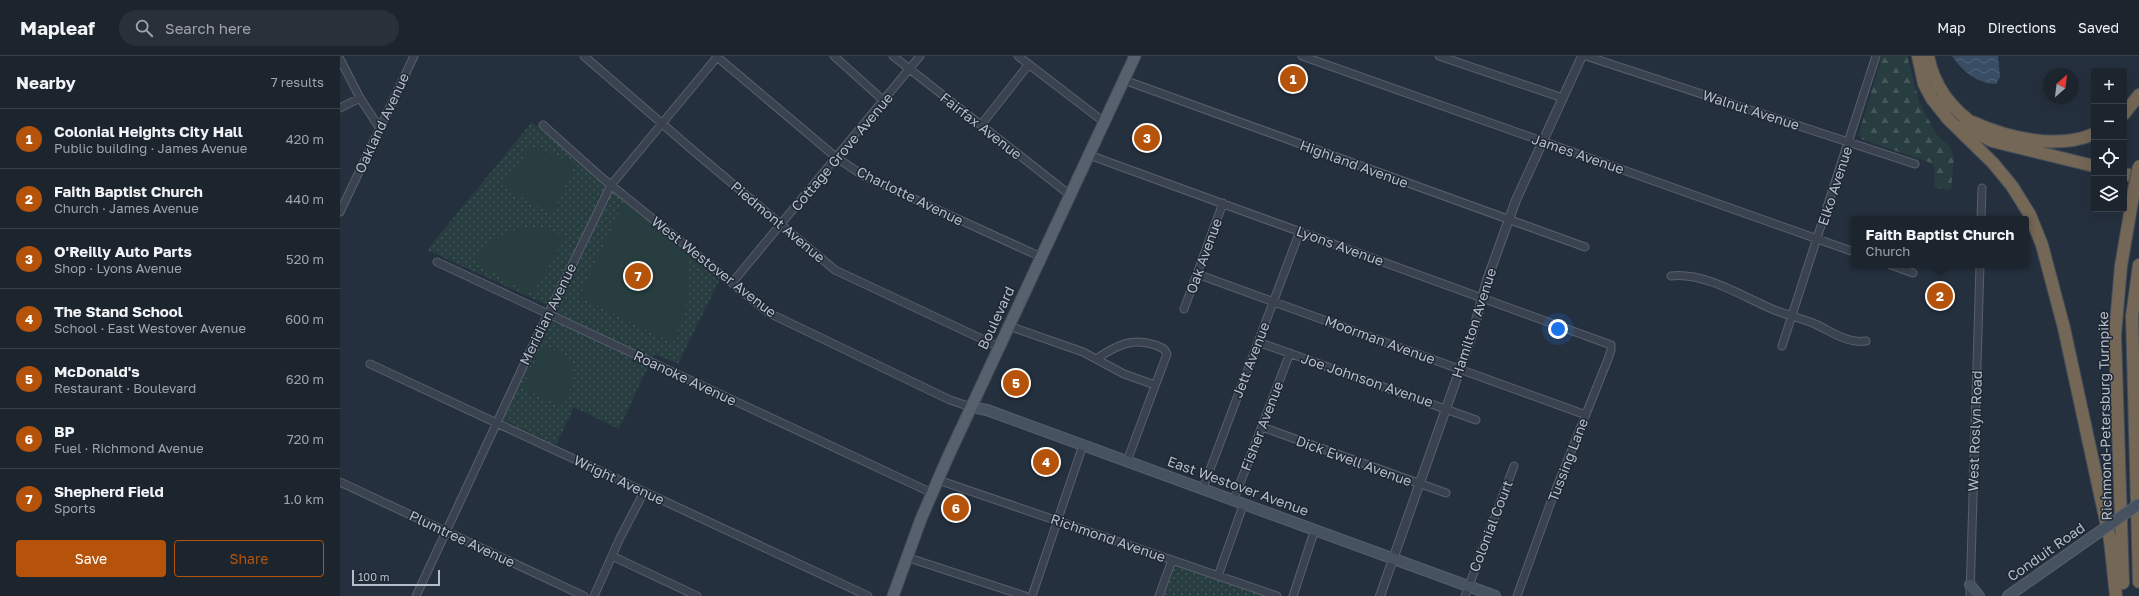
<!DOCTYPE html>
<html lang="en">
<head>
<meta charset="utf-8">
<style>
	:root { --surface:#1c242e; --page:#29303a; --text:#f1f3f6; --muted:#a0a4aa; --line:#3a414a; --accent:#b45309 }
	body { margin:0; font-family:"Golos Text",sans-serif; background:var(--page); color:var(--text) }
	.controls { position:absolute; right:12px; top:12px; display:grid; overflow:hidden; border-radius:4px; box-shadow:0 4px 16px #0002 }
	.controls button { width:36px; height:36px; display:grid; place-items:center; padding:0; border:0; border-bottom:1px solid var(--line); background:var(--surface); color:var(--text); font:20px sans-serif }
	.compass { position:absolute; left:1703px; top:12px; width:36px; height:36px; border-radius:50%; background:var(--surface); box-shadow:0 4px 16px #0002; rotate:28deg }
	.scale { position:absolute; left:12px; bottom:10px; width:88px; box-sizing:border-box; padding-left:4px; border:2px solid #b5bdc9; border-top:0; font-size:11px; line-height:14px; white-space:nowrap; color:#b5bdc9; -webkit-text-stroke:3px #1e2733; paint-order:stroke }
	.you { position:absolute; left:1218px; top:273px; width:14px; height:14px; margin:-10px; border:3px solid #fff; border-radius:50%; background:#1a73e8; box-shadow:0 0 0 6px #1a73e833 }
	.badge { display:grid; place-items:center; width:26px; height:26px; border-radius:50%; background:var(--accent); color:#fff; font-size:13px; font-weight:700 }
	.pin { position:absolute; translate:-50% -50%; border:2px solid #fff; box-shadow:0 1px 4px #0006 }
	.popup { position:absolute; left:1511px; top:160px; width:178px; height:52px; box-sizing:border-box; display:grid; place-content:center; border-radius:4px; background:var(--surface); filter:drop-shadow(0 1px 3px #0005); font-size:13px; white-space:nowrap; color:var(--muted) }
	.popup b { font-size:15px; color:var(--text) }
	.popup::after { content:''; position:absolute; left:50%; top:100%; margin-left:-8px; border:8px solid transparent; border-top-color:var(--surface) }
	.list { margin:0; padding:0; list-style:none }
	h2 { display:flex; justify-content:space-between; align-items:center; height:52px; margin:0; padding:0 16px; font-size:17px }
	h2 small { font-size:13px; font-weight:400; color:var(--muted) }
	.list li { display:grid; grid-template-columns:26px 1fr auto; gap:12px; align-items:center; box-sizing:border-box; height:60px; padding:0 16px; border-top:1px solid var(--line) }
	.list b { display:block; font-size:15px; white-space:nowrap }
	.list p { margin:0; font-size:13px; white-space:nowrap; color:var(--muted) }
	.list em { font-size:13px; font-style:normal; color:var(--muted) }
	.actions { display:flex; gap:8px; padding:12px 16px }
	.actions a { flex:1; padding:9px 0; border:1px solid var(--accent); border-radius:4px; text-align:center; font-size:14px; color:var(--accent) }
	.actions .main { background:var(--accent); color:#fff }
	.icon { flex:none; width:22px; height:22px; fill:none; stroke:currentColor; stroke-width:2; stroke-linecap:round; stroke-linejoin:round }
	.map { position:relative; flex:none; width:1799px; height:540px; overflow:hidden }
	header { display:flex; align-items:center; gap:24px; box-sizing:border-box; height:56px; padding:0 20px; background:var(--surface); border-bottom:1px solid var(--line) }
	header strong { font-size:19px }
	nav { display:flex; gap:22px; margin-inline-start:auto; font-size:14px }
	.search { width:280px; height:36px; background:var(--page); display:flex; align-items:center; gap:10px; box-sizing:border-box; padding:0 14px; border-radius:22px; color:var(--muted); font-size:15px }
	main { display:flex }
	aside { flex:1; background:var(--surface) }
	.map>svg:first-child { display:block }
	.forest { fill:url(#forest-firs) }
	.park { fill:url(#park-dots) }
	.pitch { fill:#273d3f }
	.water { fill:url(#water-waves) }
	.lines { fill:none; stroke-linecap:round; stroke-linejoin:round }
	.minor-casing { stroke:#57606c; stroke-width:9 }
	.tertiary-casing { stroke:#57606c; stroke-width:10 }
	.secondary-casing { stroke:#57606c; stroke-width:12 }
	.primary-casing { stroke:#424b57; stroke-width:13 }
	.motorway-casing { stroke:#444d59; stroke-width:14 }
	.minor { stroke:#39424e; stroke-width:7 }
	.tertiary { stroke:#39424e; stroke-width:8 }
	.secondary { stroke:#475261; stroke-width:10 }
	.primary { stroke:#57616e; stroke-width:11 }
	.motorway { stroke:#746756; stroke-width:12 }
	.secondary-bridge-casing { stroke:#57606c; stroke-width:12; stroke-linecap:butt }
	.motorway-bridge-casing { stroke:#444d59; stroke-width:14; stroke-linecap:butt }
	.secondary-bridge { stroke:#475261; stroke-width:10 }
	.motorway-bridge { stroke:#746756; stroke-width:12 }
	.labels { text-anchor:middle; stroke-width:3; stroke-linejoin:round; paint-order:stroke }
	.street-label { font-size:14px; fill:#b5bdc9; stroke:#1e2733 }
</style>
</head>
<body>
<header>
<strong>Mapleaf</strong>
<div class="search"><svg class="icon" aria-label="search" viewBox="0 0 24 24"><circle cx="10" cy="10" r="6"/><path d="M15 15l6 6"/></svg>Search here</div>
<nav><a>Map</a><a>Directions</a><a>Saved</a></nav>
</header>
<main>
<aside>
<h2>Nearby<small>7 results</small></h2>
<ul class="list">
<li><span class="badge">1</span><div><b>Colonial Heights City Hall</b><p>Public building · James Avenue</p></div><em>420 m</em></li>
<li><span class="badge">2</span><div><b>Faith Baptist Church</b><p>Church · James Avenue</p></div><em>440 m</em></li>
<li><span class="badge">3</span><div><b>O'Reilly Auto Parts</b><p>Shop · Lyons Avenue</p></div><em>520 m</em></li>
<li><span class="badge">4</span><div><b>The Stand School</b><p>School · East Westover Avenue</p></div><em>600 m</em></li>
<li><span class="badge">5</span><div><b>McDonald's</b><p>Restaurant · Boulevard</p></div><em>620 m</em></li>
<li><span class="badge">6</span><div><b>BP</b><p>Fuel · Richmond Avenue</p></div><em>720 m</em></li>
<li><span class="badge">7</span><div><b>Shepherd Field</b><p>Sports</p></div><em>1.0 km</em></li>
</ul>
<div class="actions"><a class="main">Save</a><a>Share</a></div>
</aside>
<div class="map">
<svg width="1799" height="540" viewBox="0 0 1799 540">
	<defs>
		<pattern id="forest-firs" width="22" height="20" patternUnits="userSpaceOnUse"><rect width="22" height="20" fill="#273d3f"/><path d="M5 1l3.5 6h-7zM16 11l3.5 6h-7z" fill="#445759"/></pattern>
		<pattern id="park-dots" width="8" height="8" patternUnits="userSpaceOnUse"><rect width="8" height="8" fill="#273d3f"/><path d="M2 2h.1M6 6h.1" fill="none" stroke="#445759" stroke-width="1.8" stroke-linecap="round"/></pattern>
		<pattern id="water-waves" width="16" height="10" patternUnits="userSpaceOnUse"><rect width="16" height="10" fill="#394d65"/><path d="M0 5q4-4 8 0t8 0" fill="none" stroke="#53657a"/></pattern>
	</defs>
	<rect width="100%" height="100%" fill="#25303e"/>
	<path class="forest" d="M1542 0H1567L1580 48 1597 79 1610 91 1614 102 1611 134 1595 132 1594 108 1521 83 1519 77Z"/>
	<path class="park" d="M192 66 379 225 338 308 314 298 279 373 234 351 216 389 155 360 207 249 87 194Z
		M834 508 930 540H824Z"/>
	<path class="pitch" d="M191 91 236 107 214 154 210 156 162 131Z
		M284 146 349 200 346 252 333 287 241 242 240 239Z
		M186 171 210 174 225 182 193 237H187L135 206C147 186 163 176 186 171Z
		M204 287C239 311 240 310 224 350L185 334 183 330Z"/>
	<path class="water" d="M1612 0H1658L1660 21 1656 28C1637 27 1623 16 1612 0Z"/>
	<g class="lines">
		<g class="minor-casing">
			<path id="minor" d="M244 0 356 97 495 214 659 291
				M376 0 497 102 524 120 701 201
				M494 0 544 45
				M553 0 730 139
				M678 0 764 66
				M962 0 1514 196
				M1099 0 1223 42
				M1246 0 1575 108
				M0 3 20 42 39 71
				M784 24 1245 191
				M0 52 20 42
				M203 69 261 121 429 257 610 344 631 351
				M641 69 689 8
				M749 99 1271 289V294L1268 303 1212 443 1177 540
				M0 156 74 0
				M1641 163 1642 132
				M97 206 592 437
				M1551 209 1573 217
				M857 218 1246 359
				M1331 220C1364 216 1402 240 1432 253 1446 259 1461 262 1475 268 1491 275 1507 288 1526 285
				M392 227 580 0
				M844 253 883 147
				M669 270 743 296 784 318 815 329
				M918 286 1136 364
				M1442 290 1536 0
				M756 303C776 290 791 281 815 289 820 291 825 292 827 298L787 405
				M30 308 528 540
				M922 371 1106 437
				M598 424 937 540
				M0 426 244 540
				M863 432 960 175
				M894 443 950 297
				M272 500 357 540
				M566 501 685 540
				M878 520 904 447
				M76 540 194 287 271 129 378 0
				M254 540 280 482 304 436
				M692 540 743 389
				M819 540 832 504
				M953 540 975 473
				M1125 540 1174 410
				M1630 540 1640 209"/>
		</g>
		<g class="tertiary-casing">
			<path id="tertiary" d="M1040 540 1132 279 1147 224 1176 144 1242 0"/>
		</g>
		<g class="secondary-casing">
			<path id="secondary" d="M631 351 647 354 1155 540
				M1630 529 1639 540
				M1668 540 1752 481"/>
		</g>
		<g class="primary-casing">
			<path id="primary" d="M553 540 581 463 607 403 795 0"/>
		</g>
		<g class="motorway-casing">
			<path id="motorway" d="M1578 0 1584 28 1592 43 1608 63 1653 107 1672 130 1690 159 1702 189 1724 272 1770 484 1776 540
				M1588 0C1594 31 1612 54 1638 71
				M1784 58 1799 39
				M1632 66C1668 82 1716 94 1754 78
				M1623 70 1652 85 1754 110
				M1784 118 1799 121
				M1799 209 1792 260 1799 526
				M1783 527 1775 279 1781 210 1794 134"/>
		</g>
		<use href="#minor" class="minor"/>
		<use href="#tertiary" class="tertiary"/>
		<use href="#secondary" class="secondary"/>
		<use href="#primary" class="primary"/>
		<use href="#motorway" class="motorway"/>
		<g class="secondary-bridge-casing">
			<path id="secondary-bridge" d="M1752 481 1799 448"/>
		</g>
		<g class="motorway-bridge-casing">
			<path id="motorway-bridge" d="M1794 134 1799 110"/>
		</g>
		<use href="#secondary-bridge" class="secondary-bridge"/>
		<use href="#motorway-bridge" class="motorway-bridge"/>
	</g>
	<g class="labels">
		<g class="street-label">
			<text transform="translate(1411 54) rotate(18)" y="5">Walnut Avenue</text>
			<text transform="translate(42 67) rotate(-65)" y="5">Oakland Avenue</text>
			<text transform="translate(641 70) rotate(38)" y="5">Fairfax Avenue</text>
			<text transform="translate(502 96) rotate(-50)" y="5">Cottage Grove Avenue</text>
			<text transform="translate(1238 98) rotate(19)" y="5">James Avenue</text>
			<text transform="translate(1014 108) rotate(20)" y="5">Highland Avenue</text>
			<text transform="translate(1495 130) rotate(-72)" y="5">Elko Avenue</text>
			<text transform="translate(570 140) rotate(26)" y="5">Charlotte Avenue</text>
			<text transform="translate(438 166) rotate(40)" y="5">Piedmont Avenue</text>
			<text transform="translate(1000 190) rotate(20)" y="5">Lyons Avenue</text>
			<text transform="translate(864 200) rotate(-70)" y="5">Oak Avenue</text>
			<text transform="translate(374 211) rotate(38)" y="5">West Westover Avenue</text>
			<text transform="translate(208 258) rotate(-64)" y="5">Meridian Avenue</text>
			<text transform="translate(656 262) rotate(-65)" y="5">Boulevard</text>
			<text transform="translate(1134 267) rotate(-72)" y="5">Hamilton Avenue</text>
			<text transform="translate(1040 284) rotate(20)" y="5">Moorman Avenue</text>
			<text transform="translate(911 304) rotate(-69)" y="5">Jett Avenue</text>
			<text transform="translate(345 322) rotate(25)" y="5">Roanoke Avenue</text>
			<text transform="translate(1027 324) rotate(19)" y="5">Joe Johnson Avenue</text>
			<text transform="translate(1765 360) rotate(-91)" y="5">Richmond-Petersburg Turnpike</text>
			<text transform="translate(922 370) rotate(-69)" y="5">Fisher Avenue</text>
			<text transform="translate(1635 375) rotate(-88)" y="5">West Roslyn Road</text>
			<text transform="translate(1228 404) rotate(-69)" y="5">Tussing Lane</text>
			<text transform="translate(1014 405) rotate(20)" y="5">Dick Ewell Avenue</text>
			<text transform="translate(279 424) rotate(25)" y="5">Wright Avenue</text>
			<text transform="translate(898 430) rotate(20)" y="5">East Westover Avenue</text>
			<text transform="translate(1151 470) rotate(-69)" y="5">Colonial Court</text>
			<text transform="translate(768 482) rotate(19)" y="5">Richmond Avenue</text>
			<text transform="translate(122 483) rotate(25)" y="5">Plumtree Avenue</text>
			<text transform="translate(1706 496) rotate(-35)" y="5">Conduit Road</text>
		</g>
	</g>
</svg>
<div class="controls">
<button>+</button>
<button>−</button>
<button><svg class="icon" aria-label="locate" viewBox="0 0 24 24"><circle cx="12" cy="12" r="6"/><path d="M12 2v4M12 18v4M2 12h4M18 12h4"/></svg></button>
<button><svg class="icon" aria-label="layers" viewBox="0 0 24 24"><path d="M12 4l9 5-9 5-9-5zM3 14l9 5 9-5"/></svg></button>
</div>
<svg class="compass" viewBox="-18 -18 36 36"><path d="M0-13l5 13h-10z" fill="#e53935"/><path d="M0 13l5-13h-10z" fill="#a0a4aa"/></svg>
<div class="scale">100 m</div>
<div class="you"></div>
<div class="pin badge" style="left:953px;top:23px">1</div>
<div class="pin badge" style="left:1600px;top:240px">2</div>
<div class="popup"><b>Faith Baptist Church</b>Church</div>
<div class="pin badge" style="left:807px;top:82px">3</div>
<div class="pin badge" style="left:706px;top:406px">4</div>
<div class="pin badge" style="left:676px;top:327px">5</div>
<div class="pin badge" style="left:616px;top:452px">6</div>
<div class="pin badge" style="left:298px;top:220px">7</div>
</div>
</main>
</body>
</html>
